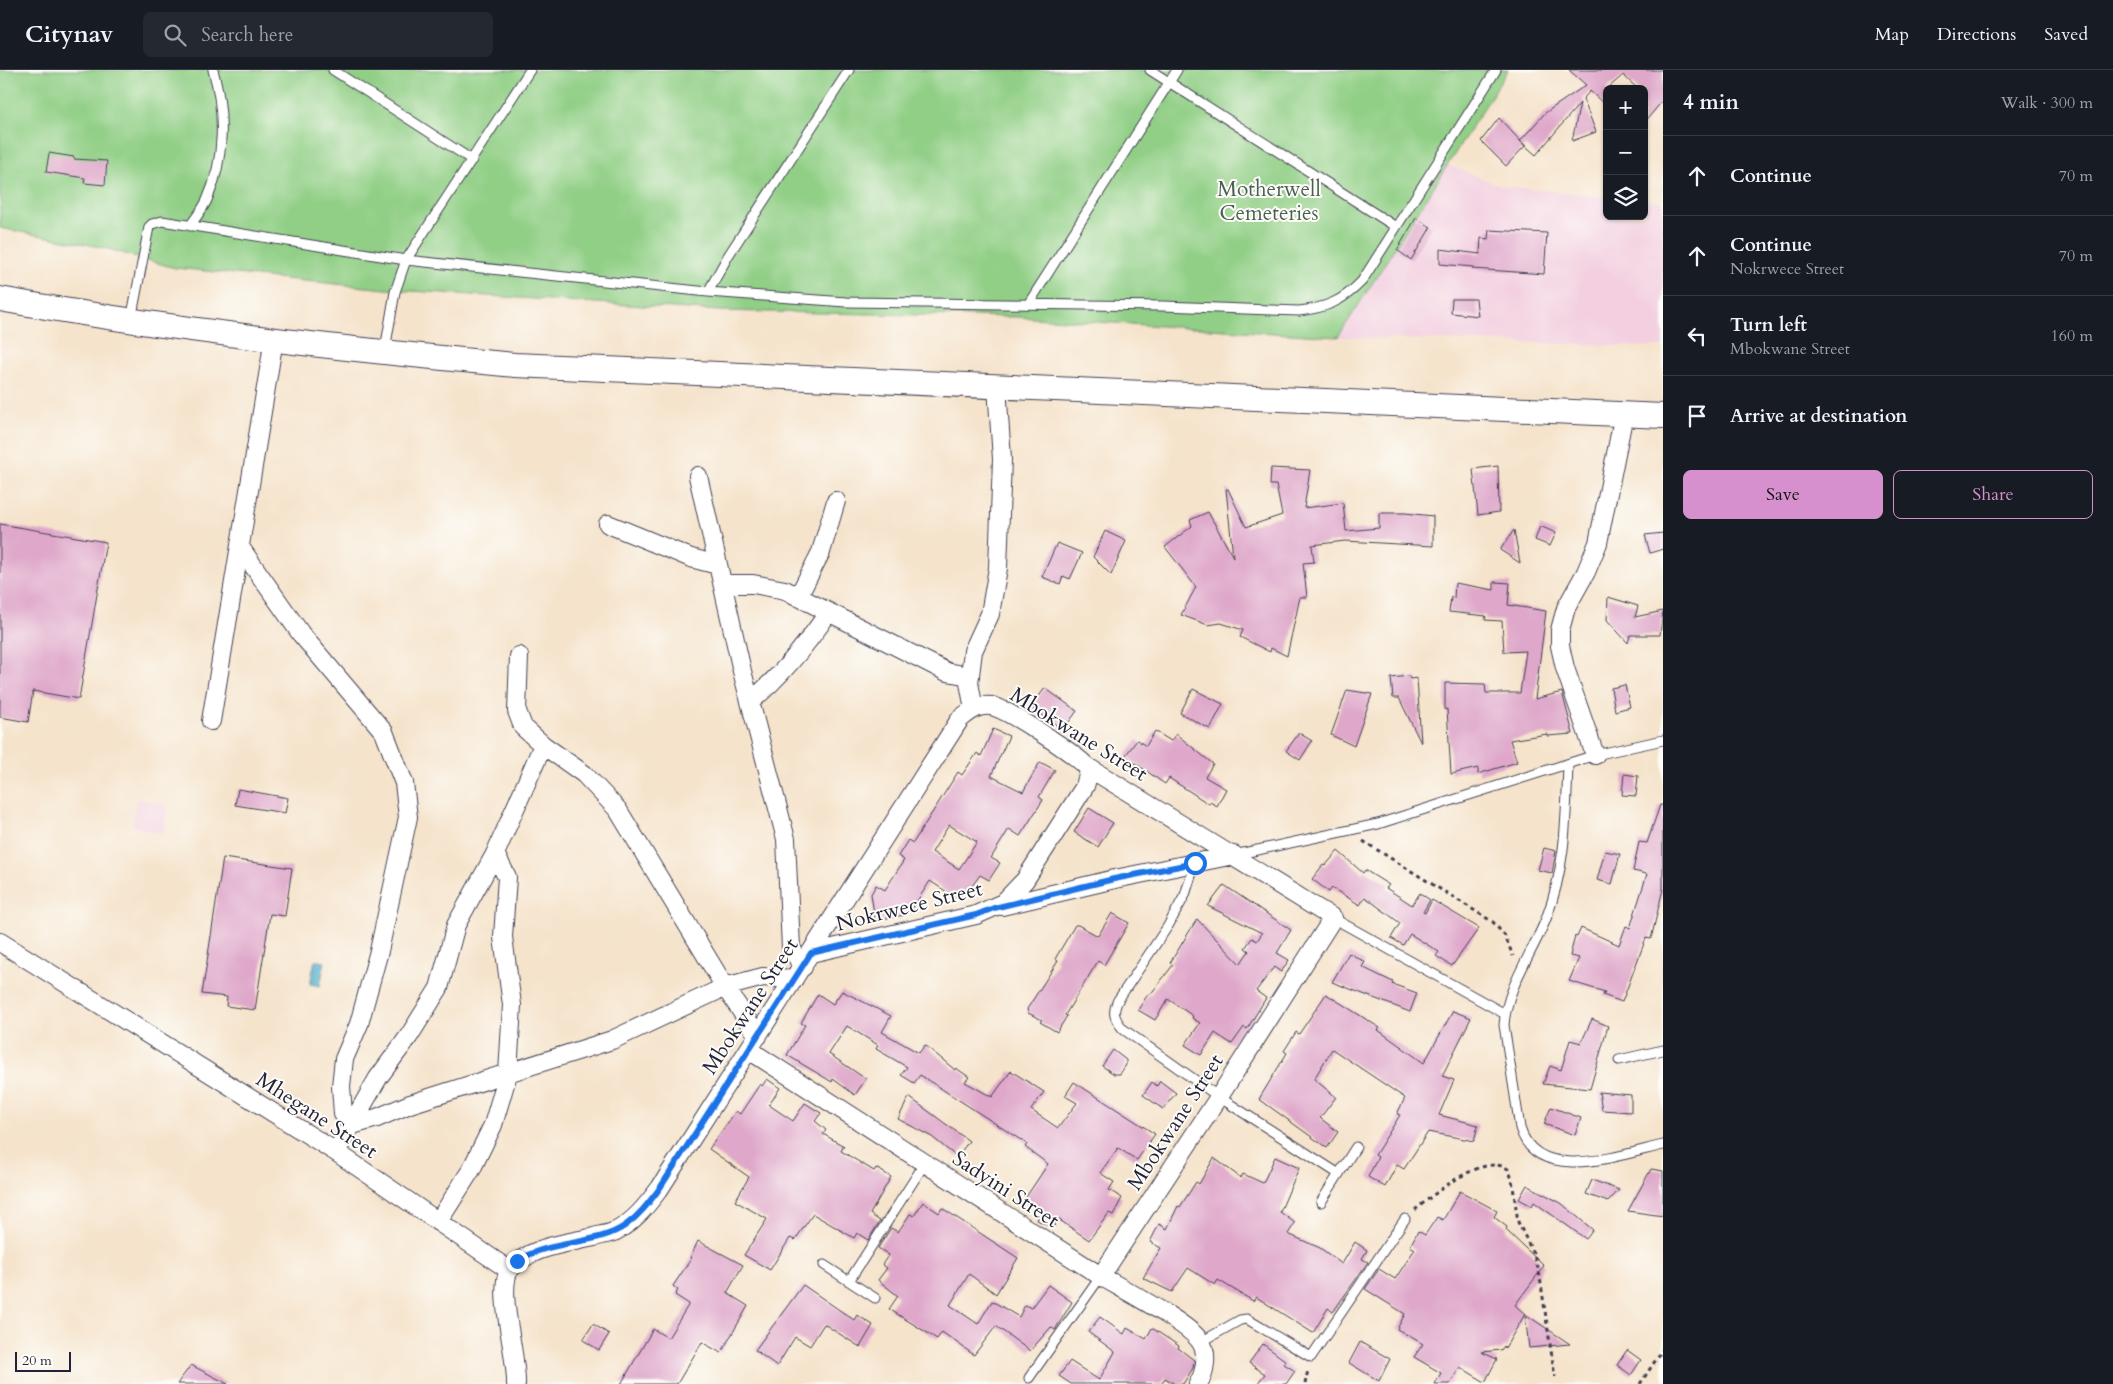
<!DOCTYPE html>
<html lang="en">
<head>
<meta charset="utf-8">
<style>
	:root { --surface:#171b24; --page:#242831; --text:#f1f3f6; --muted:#9ea1a6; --line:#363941; --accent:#d690ce }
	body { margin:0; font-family:Cardo,serif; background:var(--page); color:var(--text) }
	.controls { position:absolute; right:15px; top:15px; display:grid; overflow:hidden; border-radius:8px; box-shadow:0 1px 4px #0004 }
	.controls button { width:45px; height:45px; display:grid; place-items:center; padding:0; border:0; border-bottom:1px solid var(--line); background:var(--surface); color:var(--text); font:25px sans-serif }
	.scale { position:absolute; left:15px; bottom:12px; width:56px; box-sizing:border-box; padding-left:5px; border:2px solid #22223b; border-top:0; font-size:14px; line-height:18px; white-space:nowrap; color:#22223b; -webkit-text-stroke:4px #fdfcf7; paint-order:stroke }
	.stop { position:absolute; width:15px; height:15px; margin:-11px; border:4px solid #1a73e8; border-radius:50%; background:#fff }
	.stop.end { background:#1a73e8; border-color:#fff; box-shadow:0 1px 5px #0008 }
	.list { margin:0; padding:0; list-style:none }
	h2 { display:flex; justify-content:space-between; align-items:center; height:65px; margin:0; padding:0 20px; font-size:21px }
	h2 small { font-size:16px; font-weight:400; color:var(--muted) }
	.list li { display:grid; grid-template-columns:32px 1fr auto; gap:15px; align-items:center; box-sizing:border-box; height:80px; padding:0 20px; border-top:1px solid var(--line) }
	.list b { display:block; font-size:19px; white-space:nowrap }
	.list p { margin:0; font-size:16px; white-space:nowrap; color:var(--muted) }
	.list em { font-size:16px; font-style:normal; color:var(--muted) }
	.actions { display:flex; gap:10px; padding:15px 20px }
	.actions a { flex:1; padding:11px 0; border:1px solid var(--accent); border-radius:8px; text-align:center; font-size:18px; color:var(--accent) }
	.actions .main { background:var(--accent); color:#111 }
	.icon { flex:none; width:28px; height:28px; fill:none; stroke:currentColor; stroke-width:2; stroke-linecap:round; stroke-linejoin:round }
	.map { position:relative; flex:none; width:1663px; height:1314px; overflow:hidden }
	header { display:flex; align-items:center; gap:30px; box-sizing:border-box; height:70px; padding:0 25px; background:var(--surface); border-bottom:1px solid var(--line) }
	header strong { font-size:24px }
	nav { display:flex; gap:28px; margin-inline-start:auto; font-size:18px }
	.search { width:350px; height:45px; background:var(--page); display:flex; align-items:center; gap:12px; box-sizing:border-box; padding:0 18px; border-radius:8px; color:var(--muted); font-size:19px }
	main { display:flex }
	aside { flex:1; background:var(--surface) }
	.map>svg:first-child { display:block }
	.built { fill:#f3cfe0 }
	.green { fill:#91cf86; stroke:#5a7860 }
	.water { fill:#48a9c7; stroke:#356681 }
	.building { fill:#dfa8ca; fill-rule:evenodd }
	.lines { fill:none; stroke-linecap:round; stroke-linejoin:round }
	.lane-casing { stroke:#423f51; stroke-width:11 }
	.street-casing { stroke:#423f51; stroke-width:20 }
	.secondary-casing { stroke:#423f51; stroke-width:26 }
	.path { stroke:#423f51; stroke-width:3; stroke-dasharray:4 4; stroke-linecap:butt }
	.lane { stroke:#fff; stroke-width:9 }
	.street { stroke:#fff; stroke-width:18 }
	.secondary { stroke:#fff; stroke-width:24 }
	.route { stroke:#1a73e8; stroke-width:6 }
	.labels { text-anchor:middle; stroke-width:4; stroke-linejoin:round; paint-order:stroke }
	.park-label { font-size:21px; fill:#495f55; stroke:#fdfcf7 }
	.street-label { font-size:21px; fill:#22223b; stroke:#fdfcf7 }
</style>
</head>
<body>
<header>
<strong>Citynav</strong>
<div class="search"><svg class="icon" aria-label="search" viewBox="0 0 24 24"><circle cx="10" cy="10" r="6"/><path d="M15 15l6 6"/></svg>Search here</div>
<nav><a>Map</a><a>Directions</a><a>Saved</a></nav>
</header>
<main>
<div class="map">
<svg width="1663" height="1314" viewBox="0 0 1663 1314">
	<rect width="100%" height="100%" fill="#fdfcf7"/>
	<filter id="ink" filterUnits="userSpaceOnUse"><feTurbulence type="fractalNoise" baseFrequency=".02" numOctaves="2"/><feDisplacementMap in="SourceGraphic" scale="10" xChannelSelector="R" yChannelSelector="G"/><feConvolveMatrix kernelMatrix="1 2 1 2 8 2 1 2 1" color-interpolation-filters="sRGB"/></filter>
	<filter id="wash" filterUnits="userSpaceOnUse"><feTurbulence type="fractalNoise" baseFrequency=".0096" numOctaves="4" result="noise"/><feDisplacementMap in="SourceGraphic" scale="20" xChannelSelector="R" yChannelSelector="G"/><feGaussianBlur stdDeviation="1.12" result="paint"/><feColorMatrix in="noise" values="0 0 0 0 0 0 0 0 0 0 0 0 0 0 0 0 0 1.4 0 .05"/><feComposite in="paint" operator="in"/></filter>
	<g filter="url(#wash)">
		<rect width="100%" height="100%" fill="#f5e3cb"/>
		<path class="built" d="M1447 95 1502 116 1607 127V146H1644V130L1663 132V277L1338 267Z
			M137 729 168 735 163 763 132 757Z"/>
		<path class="green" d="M0 0H1508L1338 267 1018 247 720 241 396 220 175 198 101 177 0 158Z"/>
		<path class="water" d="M315 890 325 892 320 916 310 914Z"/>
		<g id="blocks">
			<path class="building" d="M1569 0H1663V30L1644 53V19H1638L1623 5 1607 19V37L1590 21 1583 29 1596 62 1572 71 1580 33 1536 85 1520 71 1545 43 1586 15Z
				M1499 48 1525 76 1506 96 1481 71Z
				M49 83 74 87V89L107 91 105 115 84 113 85 108 46 102Z
				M1416 148 1431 157 1411 190 1397 180Z
				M1489 160 1547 163 1544 204 1473 199V197L1440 194V179L1480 184 1481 168 1488 169Z
				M1452 229H1476L1478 246 1451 243Z
				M1498 396 1499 442 1478 445 1473 399Z
				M1271 398 1310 400 1304 438 1343 433 1346 461 1379 458V443H1405L1433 446V476L1345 471 1312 475 1314 492 1303 493 1307 527H1300L1287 586 1271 578 1270 582 1240 567 1243 560 1221 553 1208 555 1181 545 1196 517 1165 477 1192 456 1190 450 1208 442 1233 487 1226 419H1228L1246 457 1282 445 1276 415H1270Z
				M0 454 106 472 79 629 33 621 28 652 0 647Z
				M1540 456 1556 463 1550 476 1535 470Z
				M1514 460 1520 493 1500 480Z
				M1105 461 1126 471 1111 505 1093 487Z
				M1663 463V479L1650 483 1645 465Z
				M1057 473 1082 483 1070 509 1063 506 1060 514 1042 507Z
				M1494 512 1510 513 1508 535 1546 541 1535 629 1562 622 1573 664 1547 666V664L1510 670 1517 692 1478 704V698L1451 704 1447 639 1445 640V613L1485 614 1486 623H1520L1526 581 1504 582 1502 551 1485 550 1486 546 1449 542 1451 527 1454 528 1455 513 1494 520Z
				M1608 527 1638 536 1635 547 1663 541 1660 565H1630L1628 573 1607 550Z
				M1409 606 1410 609 1417 608 1421 673 1399 628H1393L1391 608Z
				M1625 615 1630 637 1615 641 1611 618Z
				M1045 618 1077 641 1063 660 1031 637Z
				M1193 619 1223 634 1210 659 1180 643Z
				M1347 620 1372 624 1354 676 1331 665Z
				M993 659 1009 666 991 706 1023 722 1040 692 1055 700 1039 727 1043 730 1020 766 1009 759 991 788 1000 793 989 810 980 805 961 831 930 811 912 839 908 837 905 845 875 850 871 824 876 815 885 820 904 790 898 786 908 770 913 773 958 702 962 705 977 683 981 686ZM949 755 977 772 959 799 932 782Z
				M1155 661 1171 671 1176 664 1213 694 1205 707 1226 719 1217 736 1210 732 1209 734 1169 708 1165 714 1125 686 1137 670 1146 676Z
				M1299 663 1312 671 1300 690 1286 681Z
				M1624 704 1638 706 1636 726 1622 725Z
				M238 719 288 728 285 743 235 735Z
				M1660 735H1663V819L1651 869 1646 868 1622 932 1603 925 1605 922 1569 911 1579 888 1570 886 1575 866 1577 867 1581 858 1619 875 1626 856 1630 858 1647 804 1633 801 1639 772 1647 773Z
				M1089 738 1113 753 1098 777 1074 762Z
				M1544 778 1556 781 1552 803 1538 800Z
				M1338 781 1363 803 1365 800 1389 815 1386 818 1412 835 1420 823 1430 830 1423 842 1425 843 1432 830 1479 858 1452 896 1436 886 1439 882 1410 864 1403 875 1391 868 1400 853 1365 827 1360 835 1332 818 1329 822 1312 809 1323 795 1325 796Z
				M1605 781 1620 784 1612 814 1597 810Z
				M223 788 292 798 285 846 270 844 255 940 226 936 227 927 202 924Z
				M1224 815 1291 860 1277 883 1289 890 1281 902 1274 897 1256 921 1266 928 1247 959 1244 957 1232 974 1215 963 1201 985 1185 975 1200 953 1192 948 1193 946 1168 929 1155 950 1138 940 1148 924 1150 925 1173 895 1170 893 1197 849 1240 894 1249 881 1245 878 1252 868 1257 871 1262 863 1208 836Z
				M1112 843 1129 853 1104 895 1098 891 1065 945 1067 946 1057 962 1040 952 1042 950 1028 943 1027 939 1058 891 1055 889 1075 855H1078L1098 866Z
				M1349 883 1365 892 1362 897 1393 912 1392 914 1417 923 1410 942 1332 912Z
				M842 921 891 946 882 962 919 983 925 975 955 1000 956 998 969 1007 965 1012 992 1027 1011 1001 1044 1022 1031 1040 1058 1058 1077 1033 1065 1026 1074 1012 1155 1064 1137 1090 1118 1078 1100 1103 1114 1112 1109 1120 1122 1128 1113 1145 1109 1143 1089 1170 1058 1149 1053 1158 1037 1150 1041 1141 1024 1130 1048 1094 1025 1077 1027 1074 920 1005 914 1013 901 1005 907 997 876 979 878 975 847 956 829 984 866 1009 855 1025 833 1009 832 1012 787 985 805 955 801 953 818 924 833 934Z
				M1326 924 1380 958 1378 960 1424 993 1453 941 1471 948 1442 1006 1454 1010 1439 1045 1478 1055 1474 1071 1428 1062 1404 1099 1397 1095 1385 1117 1368 1107 1378 1087 1375 1085 1400 1045 1397 1044 1405 1028 1332 979 1314 1009 1336 1027 1320 1048 1338 1062 1327 1078 1259 1029 1287 983 1284 981 1296 962 1299 964Z
				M1592 949 1608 956 1590 1019 1543 1014 1550 996 1561 1000 1570 970 1581 973Z
				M1113 980 1126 990V995L1120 1004H1114L1102 996Z
				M767 1009 780 1018 769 1035 793 1051 805 1033 821 1043 815 1051 826 1060 823 1064 844 1076 841 1081 874 1101 876 1098 891 1107 870 1144 880 1151 868 1170 857 1163 854 1168 813 1144 795 1170 790 1168 770 1200 744 1185 767 1149 735 1131 749 1107 709 1079 736 1041 740 1044 760 1014 762 1016Z
				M1160 1011 1176 1023 1163 1039 1143 1025 1152 1012 1157 1016Z
				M1599 1022 1631 1025V1042L1602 1040Z
				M909 1027 969 1071 957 1087 932 1067 898 1049Z
				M1551 1037 1581 1048 1575 1065 1544 1054Z
				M1275 1087 1299 1098 1280 1142 1295 1153 1288 1164 1320 1178 1342 1194 1355 1172 1367 1180 1362 1189 1368 1192 1333 1242 1328 1238 1313 1263 1256 1227 1253 1231 1218 1210 1215 1215 1188 1198 1172 1222 1143 1208 1161 1178 1150 1172 1159 1154 1167 1159 1178 1136 1180 1137 1196 1112 1199 1114 1214 1088 1241 1108 1243 1104 1263 1113Z
				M1651 1099 1663 1101V1146L1628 1141Z
				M1592 1110 1619 1120 1608 1132 1586 1124Z
				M1527 1115 1561 1133 1593 1160 1586 1169 1534 1132 1532 1136 1519 1129Z
				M1460 1121 1497 1141 1494 1147 1507 1157 1506 1160 1544 1196 1515 1235 1525 1244 1505 1278 1504 1276 1501 1280 1481 1282 1497 1289 1485 1312 1460 1297 1450 1314H1435L1441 1303 1414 1287 1423 1274 1397 1259 1405 1244 1365 1219 1379 1199 1395 1209 1415 1179 1410 1176 1418 1161 1425 1165 1437 1147 1443 1150Z
				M923 1132 939 1143 942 1138 1018 1188 996 1224 969 1204 950 1235 978 1254 992 1231 1019 1247 1025 1235 1031 1238 1048 1215 1072 1232 1055 1260 1051 1257 1030 1281 996 1256 974 1285 942 1262 937 1269 889 1239 898 1226 878 1210 887 1198 882 1194 889 1185 878 1178 891 1158 898 1162 910 1144 914 1146Z
				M698 1171 743 1195 727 1223 748 1236 721 1283 702 1272 677 1314H621L653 1259 668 1268 689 1234 675 1225 678 1220 673 1216 691 1189 690 1188Z
				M803 1215 854 1250 857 1245 873 1255 860 1277 824 1254 810 1276 795 1267 777 1296 755 1280Z
				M1525 1244 1570 1274 1529 1278Z
				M1100 1247 1124 1264 1127 1258 1146 1269 1152 1258 1179 1276 1178 1278 1194 1290 1193 1298 1183 1314H1175L1165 1308 1161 1314H1071L1059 1306 1070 1291 1099 1310 1115 1282 1088 1262Z
				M593 1254 609 1264 599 1280 583 1270Z
				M1360 1272 1390 1289 1379 1311 1349 1293Z
				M1263 1274 1286 1291 1284 1294 1295 1301 1286 1314H1257L1265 1304 1249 1293Z
				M1627 1280 1641 1290 1631 1305 1617 1295Z
				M191 1295 228 1314H177Z"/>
		</g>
	</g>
	<g filter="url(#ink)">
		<use href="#blocks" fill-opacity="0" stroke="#423f51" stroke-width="1"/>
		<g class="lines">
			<g class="lane-casing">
				<path id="lane" d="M333 0 472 90
					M1150 0 1396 157
					M190 156C196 147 203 139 207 130 225 90 225 41 213 0
					M708 222 728 186 849 0
					M1029 233 1177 0
					M131 250 149 157 152 154 162 151 406 190 708 222 846 232 1163 236 1299 241C1326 238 1343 231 1362 211L1496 0
					M385 280 395 222 406 190 530 0
					M1568 695C1566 749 1566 797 1546 849 1532 884 1507 916 1504 955L1520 1058C1537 1116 1623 1084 1663 1075
					M1234 785 1378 754 1595 685 1663 670
					M1195 793 1185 825 1168 856 1118 930C1112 943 1114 948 1123 959L1219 1027 1339 1104
					M1333 848 1505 944
					M1619 990 1663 980
					M1321 1132 1356 1077
					M824 1195 875 1228
					M849 1211 925 1093
					M1201 1272 1240 1250 1247 1249 1311 1287 1405 1149
					M1029 1308 1101 1206"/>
			</g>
			<g class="street-casing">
				<path id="street" d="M698 406 742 601 786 769 791 878 803 897
					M608 454 691 488 718 495
					M240 477 301 564 384 662 404 713 408 747 379 881 359 954 344 989 341 1016 343 1044 352 1055 377 1048 410 1034 612 970 725 917 763 907 794 909
					M723 514H753L785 520 947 602 970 606
					M798 527 821 482 836 431
					M519 586 517 641 523 657 543 675 584 704 618 740 725 917 758 966
					M750 632C781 606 805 577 828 543
					M974 639 969 613 973 581 990 544 998 498 1002 389 997 317
					M211 651 274 269
					M1595 685 1565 598 1560 576V560L1566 538 1586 502 1598 473 1624 344
					M1002 836 1115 809 1234 785
					M0 872 336 1082 509 1200C497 1224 517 1284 516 1314
					M811 883 976 845 1003 833 1025 810 1085 716 1089 702 1086 696
					M749 980C866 1055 982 1131 1099 1205 1122 1219 1187 1252 1200 1271 1209 1283 1205 1303 1198 1314
					M336 1082 378 1008 409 966 439 918 456 855 495 784 543 675
					M438 1152 471 1100 493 1055 508 1004 512 935 503 867 507 807 495 784
					M509 1200C531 1176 564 1174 594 1167 601 1165 609 1164 616 1161 635 1151 647 1135 660 1118L960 649C970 641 978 634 991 636 1006 638 1075 684 1086 696L1333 848 1219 1027 1101 1206"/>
			</g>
			<g class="secondary-casing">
				<path id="secondary" d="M0 229C171 260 343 279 515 295L1663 346"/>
			</g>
			<path class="path" d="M1363 771 1493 852 1505 866 1513 886
				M1415 1140C1433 1125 1483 1082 1508 1099L1512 1109 1518 1152 1533 1183 1539 1201 1555 1307
				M1305 1314 1308 1300
				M1640 1314 1663 1279"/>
			<use href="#lane" class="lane"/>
			<use href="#street" class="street"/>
			<use href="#secondary" class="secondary"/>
		</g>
	</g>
	<g class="lines" filter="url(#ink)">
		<path class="route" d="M517 1191C550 1169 597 1176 626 1155 640 1145 650 1131 660 1118L811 883 976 845 994 838 1114 809 1195 793"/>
	</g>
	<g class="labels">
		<g class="park-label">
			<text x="1269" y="126">Motherwell<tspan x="1269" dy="24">Cemeteries</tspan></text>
		</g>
		<g class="street-label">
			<text transform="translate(1079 664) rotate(32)" y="7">Mbokwane Street</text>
			<text transform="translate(909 836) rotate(-14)" y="7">Nokrwece Street</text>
			<text transform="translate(750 936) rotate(-57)" y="7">Mbokwane Street</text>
			<text transform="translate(317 1045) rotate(33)" y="7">Mhegane Street</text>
			<text transform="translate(1175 1052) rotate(-57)" y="7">Mbokwane Street</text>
			<text transform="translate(1006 1119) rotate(33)" y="7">Sadyini Street</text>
		</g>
	</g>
</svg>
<div class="controls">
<button>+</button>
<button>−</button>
<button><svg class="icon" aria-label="layers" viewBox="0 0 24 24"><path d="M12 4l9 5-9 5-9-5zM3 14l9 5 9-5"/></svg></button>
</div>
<div class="scale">20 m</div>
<div class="stop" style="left:1195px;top:793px"></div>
<div class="stop end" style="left:517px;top:1191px"></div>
</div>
<aside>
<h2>4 min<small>Walk · 300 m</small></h2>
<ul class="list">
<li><svg class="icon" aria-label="ahead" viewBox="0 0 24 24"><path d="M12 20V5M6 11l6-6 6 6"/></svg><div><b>Continue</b></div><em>70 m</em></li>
<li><svg class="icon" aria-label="ahead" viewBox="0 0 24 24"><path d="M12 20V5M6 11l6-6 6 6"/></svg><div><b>Continue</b><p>Nokrwece Street</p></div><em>70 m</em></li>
<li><svg class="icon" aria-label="left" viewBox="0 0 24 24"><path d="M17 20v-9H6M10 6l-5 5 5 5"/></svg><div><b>Turn left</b><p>Mbokwane Street</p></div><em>160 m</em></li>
<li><svg class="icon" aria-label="arrive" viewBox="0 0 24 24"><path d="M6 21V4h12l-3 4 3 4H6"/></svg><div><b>Arrive at destination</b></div></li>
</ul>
<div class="actions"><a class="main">Save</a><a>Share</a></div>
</aside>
</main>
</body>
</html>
